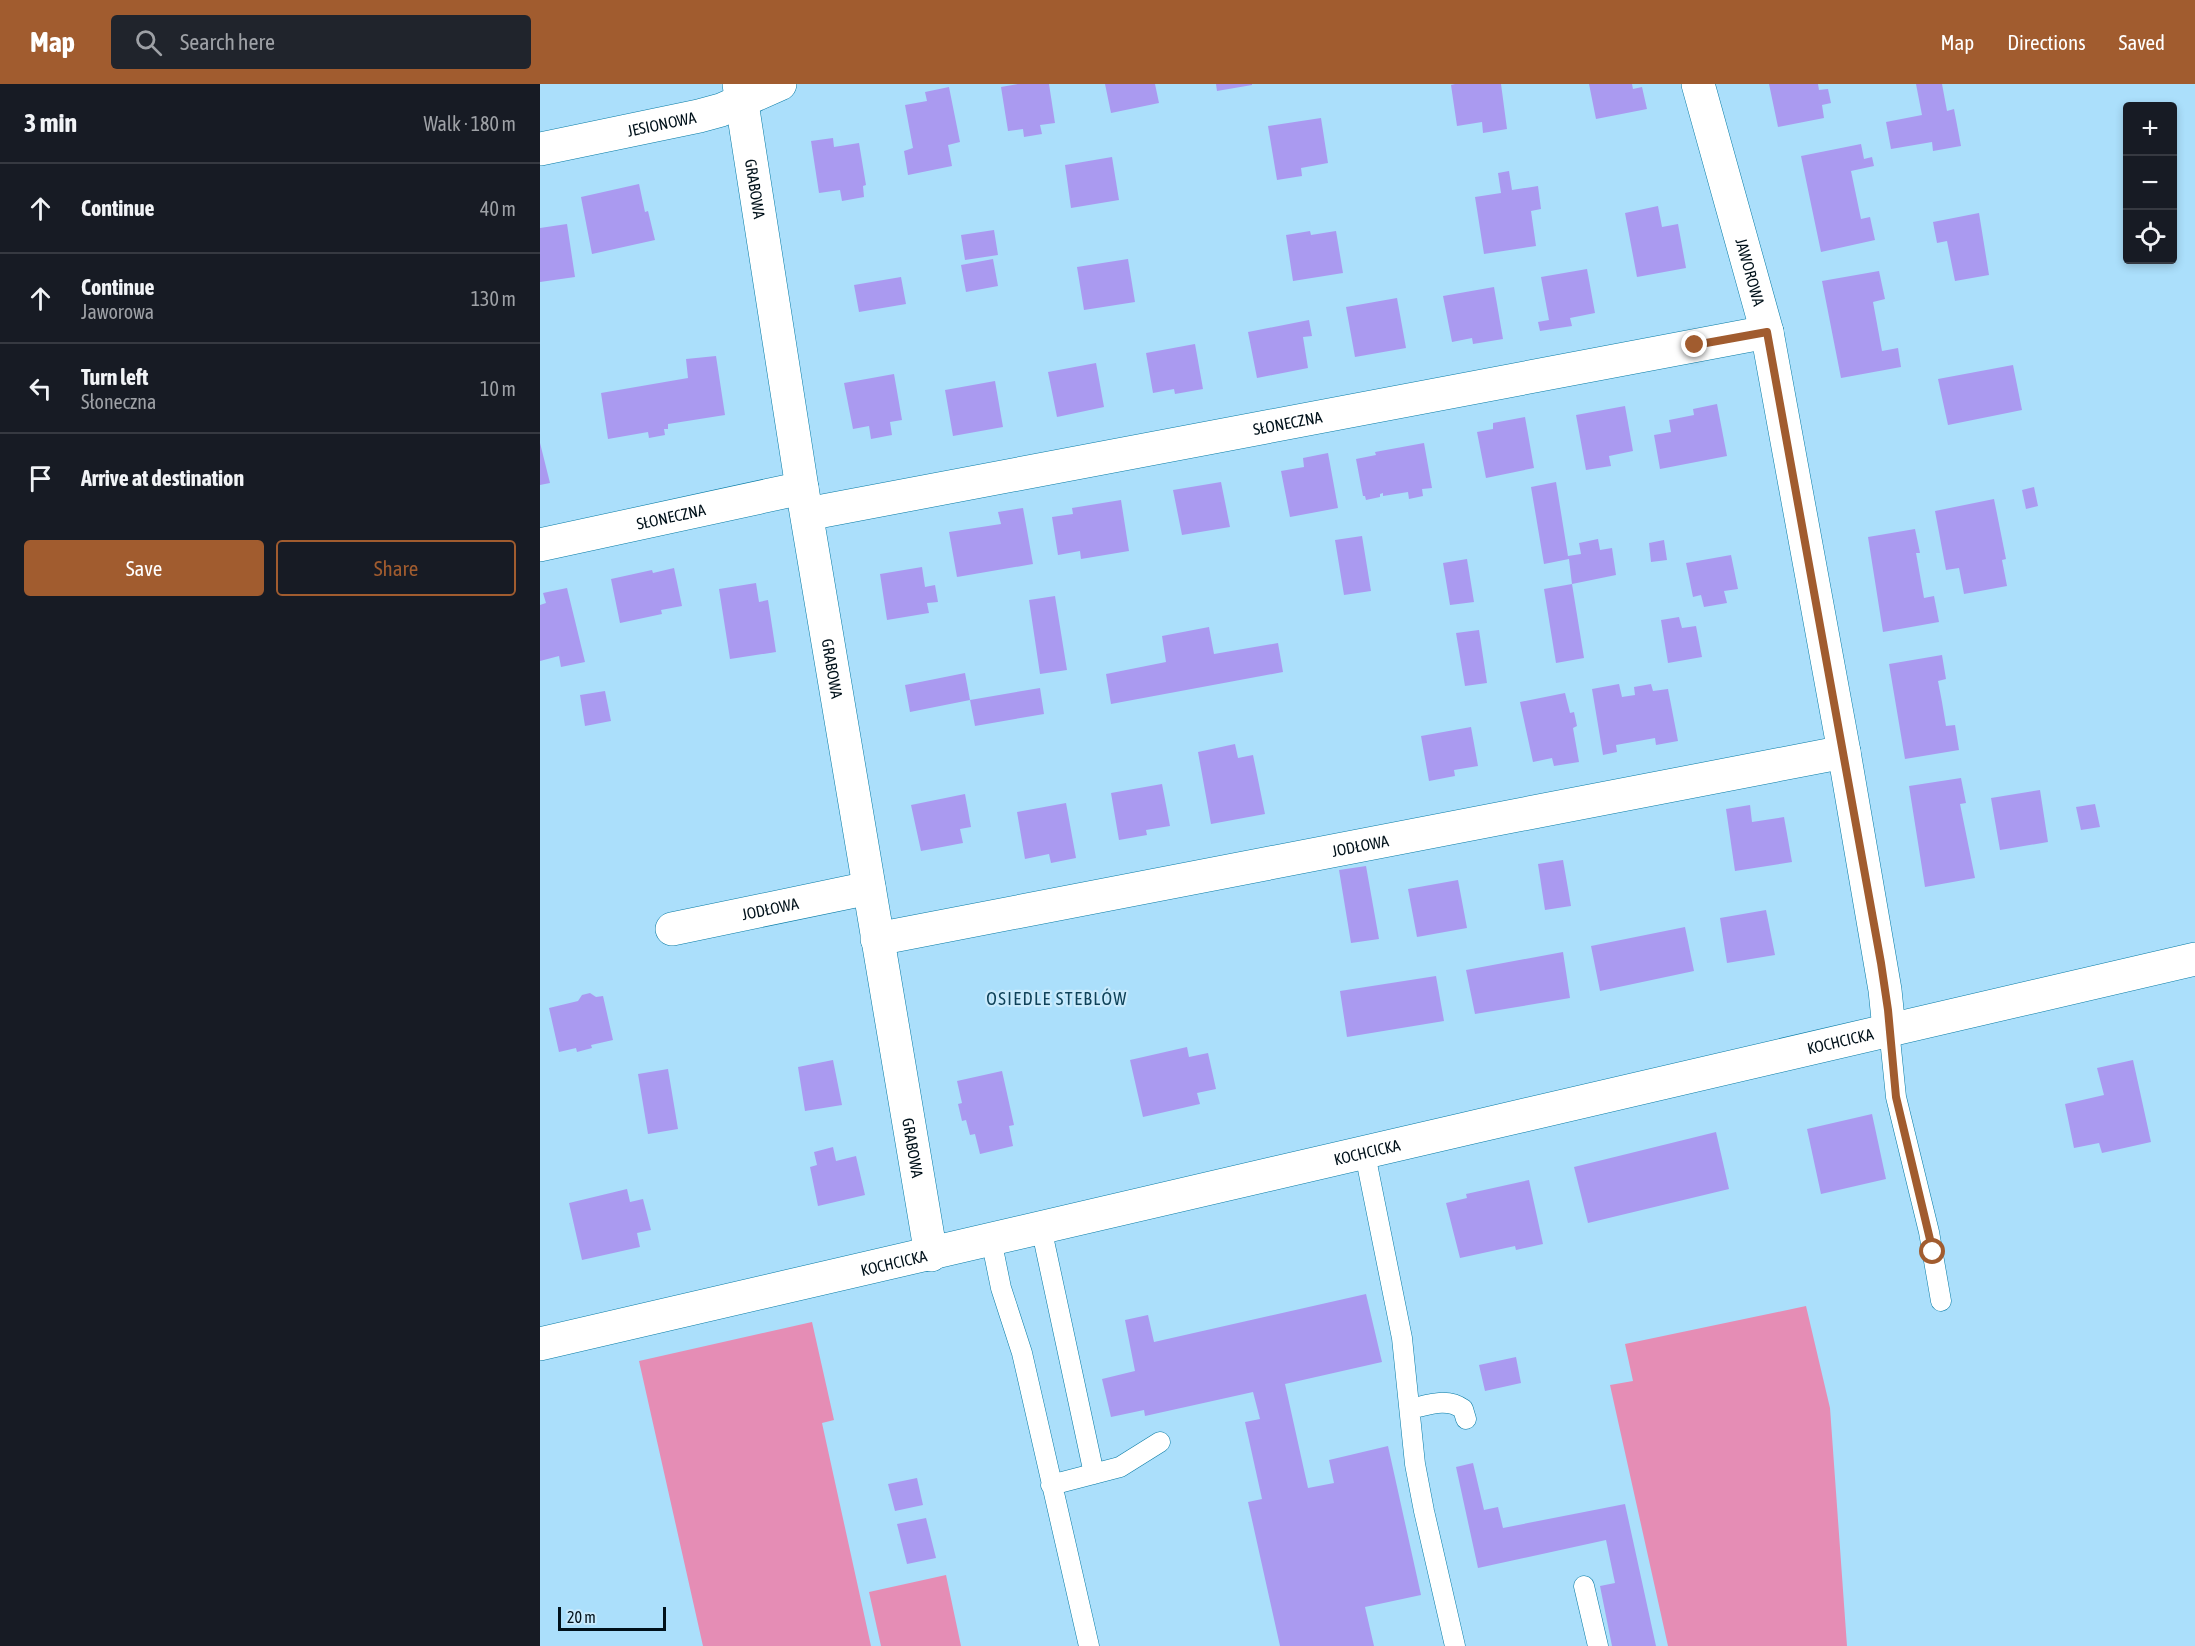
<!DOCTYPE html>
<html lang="en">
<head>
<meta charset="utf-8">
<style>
	:root { --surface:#171b24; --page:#20242c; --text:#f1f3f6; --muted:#9ea1a6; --line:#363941; --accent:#a15c2f }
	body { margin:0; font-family:"Asap Condensed",sans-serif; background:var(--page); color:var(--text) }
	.controls { position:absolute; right:18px; top:18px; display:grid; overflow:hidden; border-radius:6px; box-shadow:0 3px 9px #0003 }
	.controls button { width:54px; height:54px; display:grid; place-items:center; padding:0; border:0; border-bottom:2px solid var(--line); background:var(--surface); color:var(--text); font:30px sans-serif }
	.scale { position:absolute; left:18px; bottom:15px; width:108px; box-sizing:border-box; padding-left:6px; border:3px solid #00111a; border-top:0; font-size:16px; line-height:21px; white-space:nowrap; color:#00111a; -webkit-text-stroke:4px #c8eafc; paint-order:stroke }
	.stop { position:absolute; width:18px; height:18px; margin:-14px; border:4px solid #a15c2f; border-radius:50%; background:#fff }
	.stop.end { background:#a15c2f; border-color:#fff; box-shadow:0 2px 6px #0008 }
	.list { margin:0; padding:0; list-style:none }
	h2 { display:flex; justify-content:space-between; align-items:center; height:78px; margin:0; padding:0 24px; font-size:26px }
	h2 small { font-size:20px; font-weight:400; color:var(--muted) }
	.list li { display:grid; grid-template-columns:39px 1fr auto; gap:18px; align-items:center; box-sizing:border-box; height:90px; padding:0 24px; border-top:2px solid var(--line) }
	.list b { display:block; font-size:22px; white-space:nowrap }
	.list p { margin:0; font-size:20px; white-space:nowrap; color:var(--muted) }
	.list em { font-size:20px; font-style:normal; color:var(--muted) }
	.actions { display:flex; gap:12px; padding:18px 24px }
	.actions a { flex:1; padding:14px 0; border:2px solid var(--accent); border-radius:6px; text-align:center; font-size:21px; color:var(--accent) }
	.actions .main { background:var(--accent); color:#fff }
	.icon { flex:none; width:33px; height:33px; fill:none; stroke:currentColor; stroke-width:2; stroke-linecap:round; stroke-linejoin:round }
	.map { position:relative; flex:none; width:1655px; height:1562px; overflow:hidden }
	header { display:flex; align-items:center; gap:36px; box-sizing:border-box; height:84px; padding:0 30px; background:var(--accent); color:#fff }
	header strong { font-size:28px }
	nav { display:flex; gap:33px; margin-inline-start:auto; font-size:21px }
	.search { width:420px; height:54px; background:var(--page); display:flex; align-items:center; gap:15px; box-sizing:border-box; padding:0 21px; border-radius:6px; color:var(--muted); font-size:22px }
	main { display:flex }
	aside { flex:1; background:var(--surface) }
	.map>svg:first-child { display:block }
	.green { fill:#e58db5 }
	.building { fill:#aa9af0 }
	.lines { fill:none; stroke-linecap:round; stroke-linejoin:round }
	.service-casing { stroke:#067aa4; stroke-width:21 }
	.minor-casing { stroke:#067aa4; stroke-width:34 }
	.service { stroke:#fff; stroke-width:20 }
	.minor { stroke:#fff; stroke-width:33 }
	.route { stroke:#a15c2f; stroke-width:8 }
	.labels { text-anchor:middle; stroke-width:4.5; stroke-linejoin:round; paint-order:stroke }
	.street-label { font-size:16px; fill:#00111a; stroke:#c8eafc }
	.neighbourhood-label { font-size:18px; letter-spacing:1.5px; fill:#0e4259; stroke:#c8eafc }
</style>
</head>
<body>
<header>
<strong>Map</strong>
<div class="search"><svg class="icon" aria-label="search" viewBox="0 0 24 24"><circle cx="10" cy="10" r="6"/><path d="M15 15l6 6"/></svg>Search here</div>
<nav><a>Map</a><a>Directions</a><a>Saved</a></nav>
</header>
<main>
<aside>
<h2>3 min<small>Walk · 180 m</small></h2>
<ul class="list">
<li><svg class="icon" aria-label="ahead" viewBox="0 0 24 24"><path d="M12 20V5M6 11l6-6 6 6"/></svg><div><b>Continue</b></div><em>40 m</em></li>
<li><svg class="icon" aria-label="ahead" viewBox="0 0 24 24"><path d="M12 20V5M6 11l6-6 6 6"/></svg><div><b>Continue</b><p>Jaworowa</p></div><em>130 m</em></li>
<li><svg class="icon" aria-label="left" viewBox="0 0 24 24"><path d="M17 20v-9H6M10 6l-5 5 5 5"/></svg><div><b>Turn left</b><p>Słoneczna</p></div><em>10 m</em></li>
<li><svg class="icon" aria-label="arrive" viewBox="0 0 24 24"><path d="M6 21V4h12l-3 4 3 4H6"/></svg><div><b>Arrive at destination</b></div></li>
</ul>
<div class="actions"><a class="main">Save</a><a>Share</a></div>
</aside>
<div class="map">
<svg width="1655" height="1562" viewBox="0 0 1655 1562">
	<rect width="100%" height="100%" fill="#abdffb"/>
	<path class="green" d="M1266 1222 1290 1324 1307 1562H1128L1070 1301 1093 1297 1085 1260Z
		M272 1238 294 1336 282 1339 331 1562H163L99 1277Z
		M406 1491 421 1562H341L329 1508Z"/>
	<path class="building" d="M478 0H509L515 39 500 41 502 50 484 53 483 45 468 47 461 3Z
		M565 0H615L619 19 571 29Z
		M676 0H712V1L677 7Z
		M915 0H961L967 45 943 49 942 38 917 42 911 1Z
		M1049 0H1092L1093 5 1102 3 1107 25 1056 35Z
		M1229 0H1278L1279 6 1288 5 1291 19 1282 21 1284 34 1238 43Z
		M1376 0H1402L1407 27 1414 25 1421 62 1393 67 1392 58 1351 65 1346 38 1382 31Z
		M409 3 420 58 408 61 412 82 368 91 364 67 373 64 365 21 387 17 385 8Z
		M781 34 788 79 761 84 762 92 737 96 728 42Z
		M293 54 294 63 319 59 326 101 323 102 324 113 302 117 300 106 279 109 271 57Z
		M1321 60 1324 75 1332 73 1334 82 1311 87 1321 135 1330 133 1335 156 1281 168 1261 72Z
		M572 73 579 116 531 124 525 81Z
		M969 87 972 106 998 102 1001 125 991 127 996 162 944 170 935 113 961 109 958 89Z
		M99 100 105 128 108 127 115 156 52 170 41 113Z
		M1118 122 1122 143 1138 140 1146 184 1097 193 1085 129Z
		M1439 129 1449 191 1415 197 1407 157 1397 159 1393 138Z
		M27 140 35 193 0 198V144Z
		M454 146 458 171 425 176 421 151Z
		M770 147 771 151 796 147 803 189 753 197 746 151Z
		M453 175 458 202 426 208 421 181Z
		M588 175 595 218 544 226 537 183Z
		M1047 185 1055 229 1030 234 1032 242 1000 247 998 238 1009 236 1001 193Z
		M1339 187 1345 215 1333 218 1342 267 1358 264 1361 283 1301 294 1282 197Z
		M361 193 366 220 319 228 314 201Z
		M954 203 963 255 933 260 932 254 912 258 903 212Z
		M857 214 866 264 815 273 806 223Z
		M769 236 772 252 763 253 768 284 717 294 708 248Z
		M655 260 663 305 635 310 634 305 613 309 606 269Z
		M176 272 185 331 128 340V345H124L125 351 109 354 108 348 68 355 61 309 148 294 146 275Z
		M556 279 564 323 517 333 508 288Z
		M1473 281 1482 326 1408 341 1398 295Z
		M354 290 362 336 350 338 352 351 331 355 329 342 313 345 304 299Z
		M455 297 463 343 413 352 405 306Z
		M1177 320 1187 372 1120 385 1114 351 1131 348 1129 336 1154 331 1153 325Z
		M1085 322 1093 367 1069 372 1071 382 1046 386 1036 331Z
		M985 333 994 384 946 394 937 348 953 345V339Z
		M0 359 10 399 0 401Z
		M884 359 892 404 882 405 883 412 869 415 868 408 843 412V409L840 410V413L826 416 825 412H823L816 375 836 371 835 368Z
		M788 369 798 424 750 433 741 387 764 383 763 374Z
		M681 398 690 443 642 451 633 406Z
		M1016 398 1028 472 1041 470 1039 459 1058 455 1060 466 1072 464 1076 491 1032 500 1029 475 1004 480 991 403Z
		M1494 403 1498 422 1486 425 1482 406Z
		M1454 415 1466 475 1462 476 1467 502 1424 510 1419 484 1406 486 1395 427Z
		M581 416 589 467 541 475 540 467 518 471 512 433 533 430 532 424Z
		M483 424 493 480 417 493 409 448 461 440 458 428Z
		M1375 445 1380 469H1376L1384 514 1394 512 1399 538 1343 548 1328 453Z
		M822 452 831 507 804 511 795 456Z
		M1124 456 1127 476 1111 478 1109 459Z
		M1191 471 1198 505 1184 507 1187 519 1164 523 1161 511 1153 513 1146 479Z
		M927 475 934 518 910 521 903 479Z
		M382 483 385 503 395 501 398 518 387 519 389 529 347 536 340 490Z
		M134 484 142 522 121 526 122 530 80 539 71 495 112 486 113 489Z
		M216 499 219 518 228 516 236 568 190 575 179 505Z
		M1032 500 1044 574 1016 579 1004 505Z
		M27 504 45 578 21 583 19 572 0 577V521L6 519 3 509Z
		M515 512 527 586 500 590 489 516Z
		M1139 533 1142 544 1156 542 1162 573 1128 579 1121 536Z
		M669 543 674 570 738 559 743 588 571 620 566 590 626 578 622 552Z
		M939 546 947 599 925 602 916 549Z
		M1402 571 1406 595 1398 597 1402 618 1406 642 1415 641 1419 666 1365 675 1349 580Z
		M425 589 430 616 370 628 365 601Z
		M1079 600 1082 613 1095 611 1094 603 1111 600 1113 607 1128 605 1138 657 1116 661 1115 654 1076 661 1077 668 1063 671 1052 605Z
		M500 604 504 630 435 642 430 616Z
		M65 607 71 637 45 642 40 611Z
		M1025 609 1030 629 1034 628 1037 642 1033 644 1039 678 1014 682 1012 674 993 678 980 618Z
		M931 643 938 682 914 686 915 692 889 697 881 652Z
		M695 660 698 674 713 671 725 730 671 740 658 668Z
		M1421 694 1426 719 1420 720 1435 794 1385 803 1369 702Z
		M622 700 630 742 606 746 607 751 579 756 571 709Z
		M1500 706 1508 758 1460 766 1451 714Z
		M425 710 431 743 420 745 423 759 381 767 371 721Z
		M526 719 536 774 511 779 509 770 485 775 477 728Z
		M1555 720 1560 743 1541 746 1536 723Z
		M1210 721 1212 738 1244 733 1252 778 1195 787 1186 725Z
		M1023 776 1031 822 1005 826 998 780Z
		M826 782 839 855 811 859 799 786Z
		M918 796 927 844 877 853 868 805Z
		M1226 826 1235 871 1187 879 1180 834Z
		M1145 843 1154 887 1060 907 1051 862Z
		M1023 868 1030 914 935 930 926 886Z
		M896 892 904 937 807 953 800 907Z
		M50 909 56 913 63 912 73 956 51 961 52 964 37 968 36 964 19 968 9 924 38 917 42 911Z
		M647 963 649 973 668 969 676 1005 657 1009 660 1020 603 1033 590 976Z
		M293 976 302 1021 265 1027 258 983Z
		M1593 976 1611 1058 1562 1069 1559 1059 1534 1064 1525 1020 1564 1011 1557 984Z
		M128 985 138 1045 108 1050 98 990Z
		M462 987 474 1041 469 1042 473 1062 440 1070 435 1050 430 1051 426 1036 422 1037 418 1020 422 1019 417 997Z
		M1332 1030 1346 1095 1281 1110 1267 1045Z
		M1176 1048 1189 1105 1048 1139 1034 1083Z
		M293 1063 296 1077 316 1072 325 1111 278 1122 270 1083 277 1081 274 1068Z
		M989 1096 1003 1160 976 1166 975 1162 920 1174 906 1119 927 1114 926 1110Z
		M87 1105 90 1118 103 1115 111 1146 97 1149 100 1163 42 1176 29 1119Z
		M826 1210 842 1278 745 1300 768 1404 794 1399 789 1376 848 1362 881 1511 825 1523 834 1562H740L708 1418 722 1415 705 1338 720 1335 713 1308 605 1332 604 1326 571 1333 562 1295 595 1287 585 1236 608 1231 614 1258Z
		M976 1273 981 1299 945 1307 939 1281Z
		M933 1379 944 1426 958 1423 963 1444 1085 1420 1116 1562H1072L1060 1502 1075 1499 1066 1456 938 1484 916 1383Z
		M377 1394 383 1421 355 1427 348 1400Z
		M386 1434 396 1474 367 1480 357 1440Z"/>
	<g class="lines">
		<g class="service-casing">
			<path id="service" d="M1349 945 1356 1013 1389 1148 1401 1217
				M825 1070 862 1254 875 1380 884 1427 915 1562
				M501 1143 554 1390
				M451 1155 461 1204 482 1269 549 1562
				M870 1325C888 1321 907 1313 923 1325L926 1335
				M511 1401 580 1383 620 1358
				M1044 1502 1058 1562"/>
		</g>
		<g class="minor-casing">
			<g id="minor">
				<path id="s1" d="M199 0 262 404 391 1171"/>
				<path id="s2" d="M1158 0 1227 248 1304 668 1345 906 1349 945"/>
				<path id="s3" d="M0 65 159 32 181 26 240 0"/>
				<path id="s4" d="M267 430 1227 248"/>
				<path id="s5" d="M0 461 262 404"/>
				<path id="s6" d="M132 845 329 804"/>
				<path id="s7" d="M337 855 1304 668"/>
				<path id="s8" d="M0 1260C552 1135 1103 1001 1655 875"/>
			</g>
		</g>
		<use href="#service" class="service"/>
		<use href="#minor" class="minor"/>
	</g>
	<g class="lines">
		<path class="route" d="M1155 261 1227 248 1341 879 1348 926 1356 1013 1393 1168"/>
	</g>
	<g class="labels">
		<g class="street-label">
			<text dy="6" stroke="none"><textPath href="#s3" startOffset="124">JESIONOWA</textPath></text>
			<text dy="6" stroke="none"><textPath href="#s1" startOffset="106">GRABOWA</textPath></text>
			<text dy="6" stroke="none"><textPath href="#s2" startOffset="195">JAWOROWA</textPath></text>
			<text dy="6" stroke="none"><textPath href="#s4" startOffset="489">SŁONECZNA</textPath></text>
			<text dy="6" stroke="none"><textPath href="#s5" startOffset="134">SŁONECZNA</textPath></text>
			<text dy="6" stroke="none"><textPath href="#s1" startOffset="592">GRABOWA</textPath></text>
			<text dy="6" stroke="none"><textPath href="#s7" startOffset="492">JODŁOWA</textPath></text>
			<text dy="6" stroke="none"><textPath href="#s6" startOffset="100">JODŁOWA</textPath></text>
			<text dy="6" stroke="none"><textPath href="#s8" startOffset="1335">KOCHCICKA</textPath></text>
			<text dy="6" stroke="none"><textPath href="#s1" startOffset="1078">GRABOWA</textPath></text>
			<text dy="6" stroke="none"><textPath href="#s8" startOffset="849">KOCHCICKA</textPath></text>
			<text dy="6" stroke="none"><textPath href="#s8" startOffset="363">KOCHCICKA</textPath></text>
		</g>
		<g class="neighbourhood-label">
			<text x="517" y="921">OSIEDLE STEBLÓW</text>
		</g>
	</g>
</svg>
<div class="controls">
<button>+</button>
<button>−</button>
<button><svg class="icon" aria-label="locate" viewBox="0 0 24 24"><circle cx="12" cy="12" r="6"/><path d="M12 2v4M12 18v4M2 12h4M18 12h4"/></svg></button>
</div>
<div class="scale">20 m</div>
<div class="stop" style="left:1393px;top:1168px"></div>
<div class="stop end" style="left:1155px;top:261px"></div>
</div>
</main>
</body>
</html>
